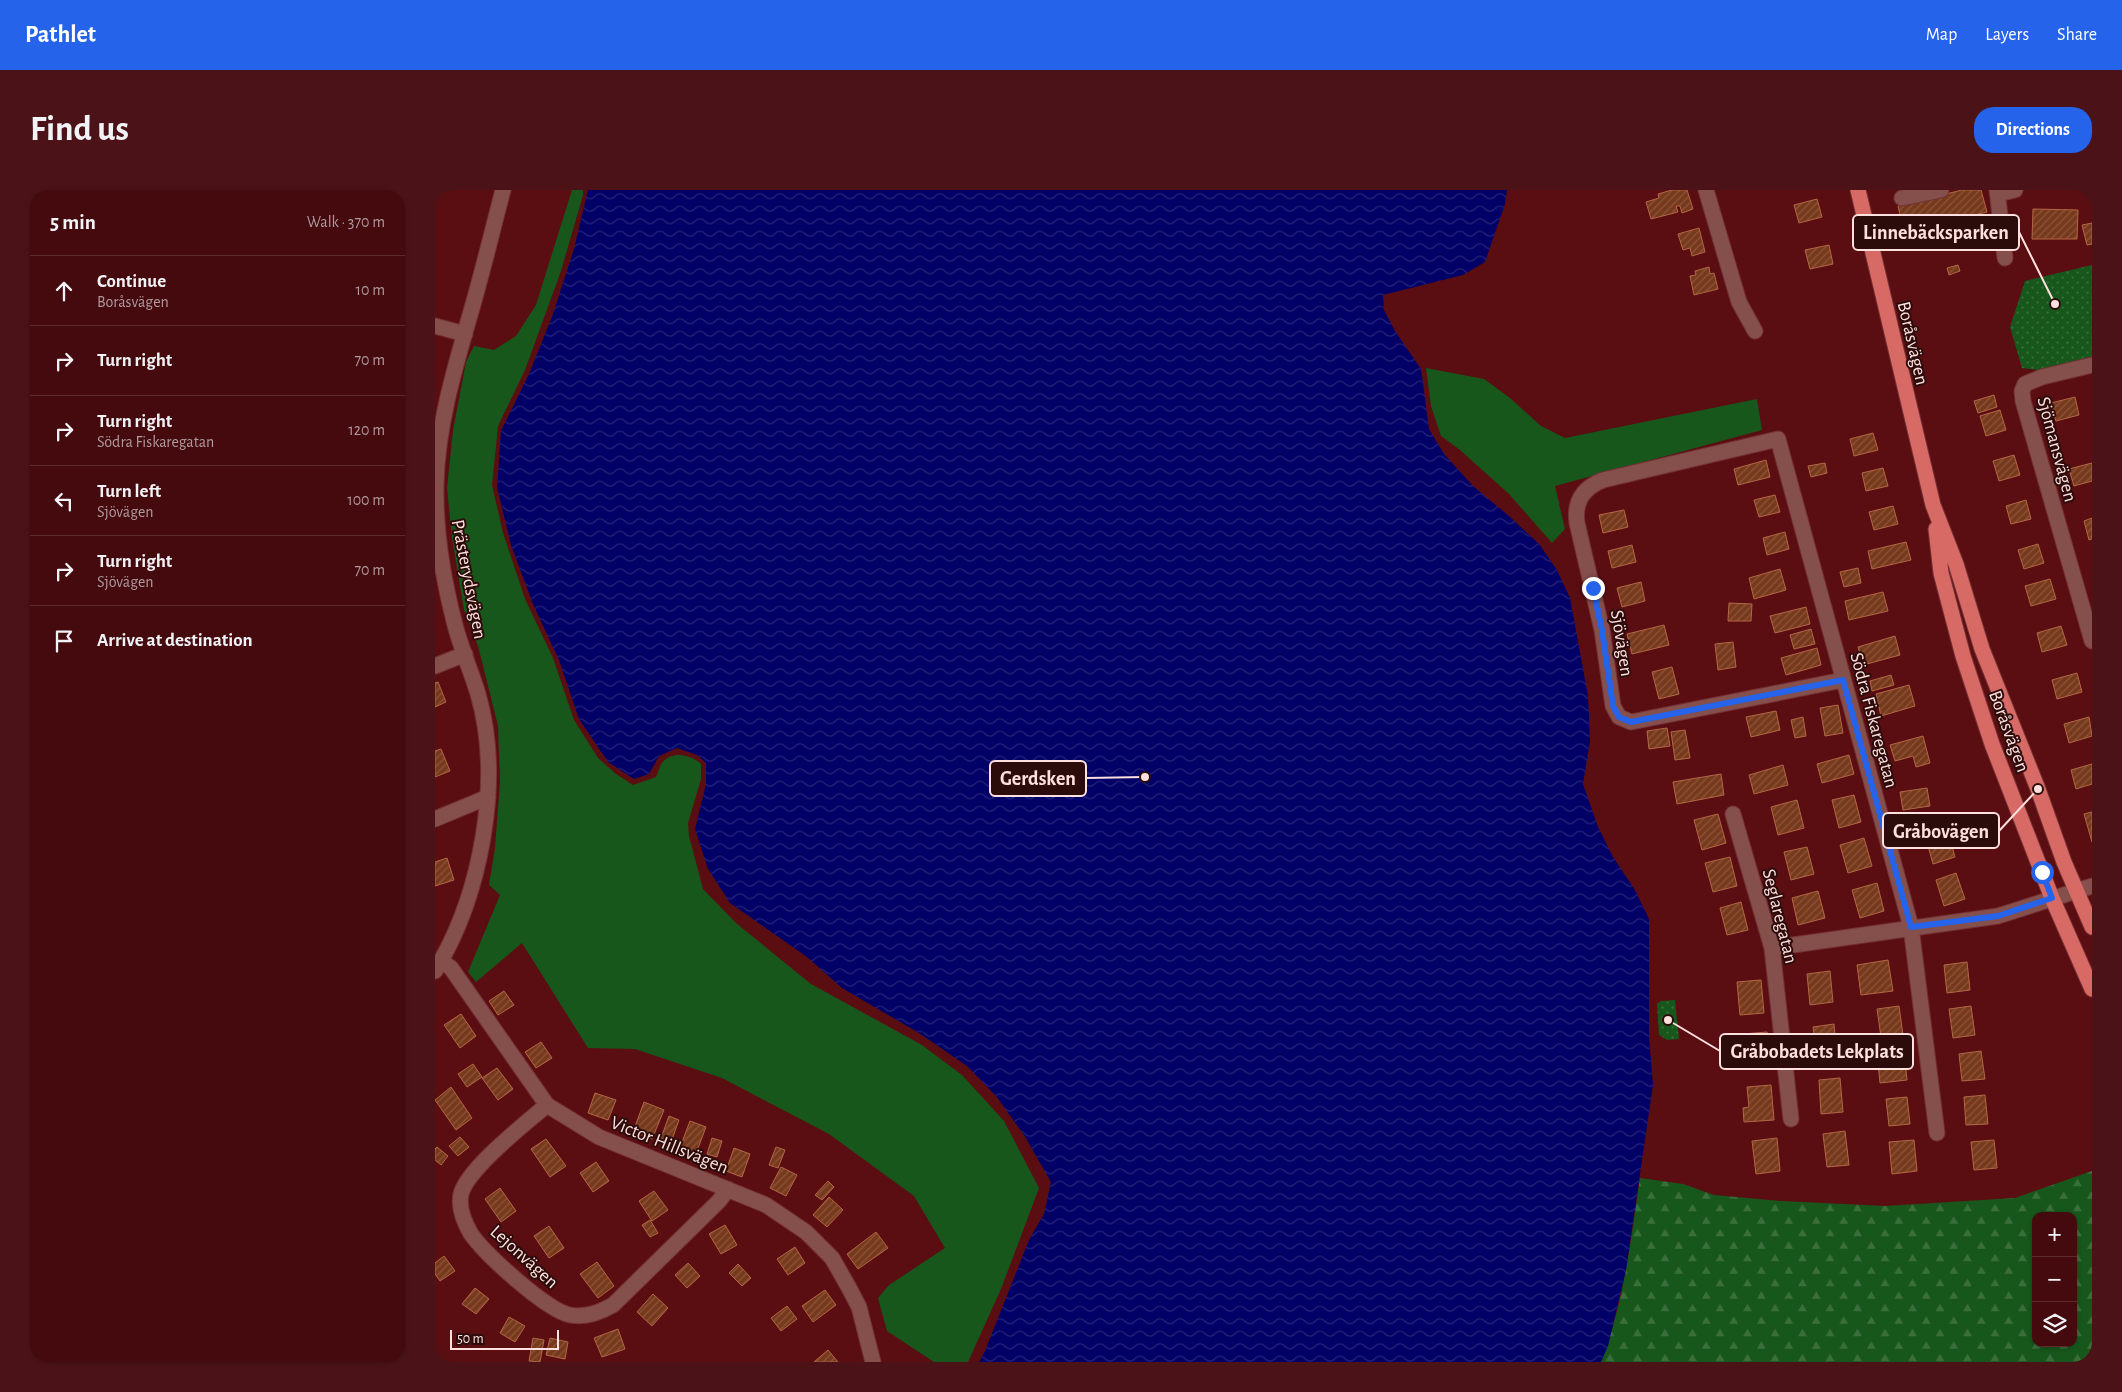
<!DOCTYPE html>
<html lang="en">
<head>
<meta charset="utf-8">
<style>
	:root { --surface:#440a0e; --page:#4b1317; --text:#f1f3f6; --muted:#af9a9e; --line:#5c2b2e; --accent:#2563eb }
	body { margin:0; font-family:"Alegreya Sans",sans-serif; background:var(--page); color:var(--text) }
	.controls { position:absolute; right:15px; bottom:15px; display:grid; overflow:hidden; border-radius:10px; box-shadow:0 1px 4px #0004 }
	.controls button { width:45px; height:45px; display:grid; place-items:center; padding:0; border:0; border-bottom:1px solid var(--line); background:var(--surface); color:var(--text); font:25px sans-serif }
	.scale { position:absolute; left:15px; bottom:12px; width:109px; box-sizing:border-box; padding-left:5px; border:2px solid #fee0de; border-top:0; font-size:14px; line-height:18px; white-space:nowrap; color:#fee0de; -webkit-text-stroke:4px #2c0c0b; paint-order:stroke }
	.stop { position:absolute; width:15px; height:15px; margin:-11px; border:4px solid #2563eb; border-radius:50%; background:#fff }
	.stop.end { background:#2563eb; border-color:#fff; box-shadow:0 1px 5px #0008 }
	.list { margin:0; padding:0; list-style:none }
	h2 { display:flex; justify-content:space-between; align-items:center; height:65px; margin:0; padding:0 20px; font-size:21px }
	h2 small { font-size:16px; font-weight:400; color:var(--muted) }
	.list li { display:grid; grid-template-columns:32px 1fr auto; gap:15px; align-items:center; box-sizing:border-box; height:70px; padding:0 20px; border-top:1px solid var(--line) }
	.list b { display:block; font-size:19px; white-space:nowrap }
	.list p { margin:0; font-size:16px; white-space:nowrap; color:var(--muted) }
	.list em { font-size:16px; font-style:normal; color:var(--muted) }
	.icon { flex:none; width:28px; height:28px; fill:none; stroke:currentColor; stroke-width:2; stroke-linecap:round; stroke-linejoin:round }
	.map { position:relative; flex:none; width:1657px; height:1172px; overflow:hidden; border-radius:20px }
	header { display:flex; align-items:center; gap:30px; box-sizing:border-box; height:70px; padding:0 25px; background:var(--accent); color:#fff }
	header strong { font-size:24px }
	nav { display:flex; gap:28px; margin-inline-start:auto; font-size:18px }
	.intro { display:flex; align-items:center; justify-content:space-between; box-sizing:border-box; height:120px; padding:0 30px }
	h1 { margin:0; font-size:35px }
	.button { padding:12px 22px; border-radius:20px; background:var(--accent); color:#fff; font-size:18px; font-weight:700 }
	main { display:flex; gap:30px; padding:0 30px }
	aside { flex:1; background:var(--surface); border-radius:20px; box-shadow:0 1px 4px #0004 }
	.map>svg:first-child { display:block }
	.grass { fill:#17571b }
	.forest { fill:url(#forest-firs); fill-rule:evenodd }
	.park { fill:url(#park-dots) }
	.water { fill:url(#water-waves) }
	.building { fill:url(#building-hatch); stroke:#b46746 }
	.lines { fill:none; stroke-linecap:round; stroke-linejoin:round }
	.minor-casing { stroke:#753033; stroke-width:17 }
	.major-casing { stroke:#753033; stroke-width:17 }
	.minor { stroke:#854f4c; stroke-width:15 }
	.major { stroke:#d76a65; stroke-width:15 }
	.route { stroke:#2563eb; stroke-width:6 }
	.labels { text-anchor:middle; stroke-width:4; stroke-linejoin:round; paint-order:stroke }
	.street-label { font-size:19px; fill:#fee0de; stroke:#2c0c0b }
	.leader { fill:none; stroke:#fee0de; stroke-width:2 }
	.callout-dot { fill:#fee0de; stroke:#2c0c0b; stroke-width:2 }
	.callout { fill:#2c0c0b; stroke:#fee0de; stroke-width:2 }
	.callout-label { font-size:20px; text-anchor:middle; font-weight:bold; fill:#fee0de }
</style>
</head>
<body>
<header>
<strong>Pathlet</strong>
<nav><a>Map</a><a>Layers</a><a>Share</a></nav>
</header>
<div class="intro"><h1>Find us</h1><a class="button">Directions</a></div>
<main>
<aside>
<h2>5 min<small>Walk · 370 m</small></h2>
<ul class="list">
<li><svg class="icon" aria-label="ahead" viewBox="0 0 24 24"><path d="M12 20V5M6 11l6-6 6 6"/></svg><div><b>Continue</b><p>Boråsvägen</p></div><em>10 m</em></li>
<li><svg class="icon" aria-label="right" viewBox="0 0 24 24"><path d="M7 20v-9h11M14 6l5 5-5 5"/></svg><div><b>Turn right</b></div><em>70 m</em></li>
<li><svg class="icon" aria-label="right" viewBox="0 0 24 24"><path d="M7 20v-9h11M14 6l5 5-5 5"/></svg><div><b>Turn right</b><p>Södra Fiskaregatan</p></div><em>120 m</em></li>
<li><svg class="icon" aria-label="left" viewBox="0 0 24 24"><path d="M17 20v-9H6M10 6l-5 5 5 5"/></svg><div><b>Turn left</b><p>Sjövägen</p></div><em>100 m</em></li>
<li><svg class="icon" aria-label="right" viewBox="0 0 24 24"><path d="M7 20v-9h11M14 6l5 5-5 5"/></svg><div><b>Turn right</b><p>Sjövägen</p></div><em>70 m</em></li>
<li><svg class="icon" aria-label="arrive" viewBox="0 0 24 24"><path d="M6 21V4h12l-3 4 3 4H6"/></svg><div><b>Arrive at destination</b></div></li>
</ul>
</aside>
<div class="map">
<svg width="1657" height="1172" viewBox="0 0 1657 1172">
	<defs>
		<pattern id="forest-firs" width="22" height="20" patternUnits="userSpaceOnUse" patternTransform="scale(1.25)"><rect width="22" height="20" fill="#17571b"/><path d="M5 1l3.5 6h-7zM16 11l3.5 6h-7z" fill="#3a6f3c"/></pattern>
		<pattern id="park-dots" width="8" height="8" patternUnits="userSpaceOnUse" patternTransform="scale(1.25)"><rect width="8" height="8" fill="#17571b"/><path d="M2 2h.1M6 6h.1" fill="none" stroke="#3a6f3c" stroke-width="1.8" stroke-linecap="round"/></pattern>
		<pattern id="water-waves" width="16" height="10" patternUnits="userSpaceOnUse" patternTransform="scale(1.25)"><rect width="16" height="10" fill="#006"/><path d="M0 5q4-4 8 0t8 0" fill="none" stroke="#26257b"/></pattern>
		<pattern id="building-hatch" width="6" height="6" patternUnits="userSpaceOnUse" patternTransform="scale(1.25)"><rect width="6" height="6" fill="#77391b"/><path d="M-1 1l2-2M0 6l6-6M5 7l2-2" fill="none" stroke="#8b553c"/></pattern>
	</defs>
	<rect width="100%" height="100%" fill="#5b0e12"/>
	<path class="grass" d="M137 0H148V5L126 81 90 180 63 236 57 295 68 343 90 409 118 468 139 530 163 568 181 584 198 595 221 587C223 583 224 577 227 573 237 560 256 565 266 574V589L253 633 254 646 268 699 301 733 376 794 487 855 527 885 569 931 604 998 566 1099 533 1172H499L452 1141 443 1108 454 1095 510 1058 479 1006 394 944 287 888 200 859 153 858 87 753 41 792 33 782 65 705 54 695 60 658 65 592 63 536 43 456 29 420 17 348 12 298 18 240 31 172 39 156 59 160 81 146 101 115Z
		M991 178 1049 189 1075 208 1106 236 1130 248 1322 209 1327 240 1120 296 1130 339 1117 353 1074 304 1025 260 1006 246 996 216Z"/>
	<path class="forest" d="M1657 981V1172H1166C1189 1113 1196 1049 1205 988L1248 994 1279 1005 1346 1011 1450 1016 1580 1008ZM1601 1026H1638V1153H1601Z"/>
	<path class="park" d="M1657 75V170L1610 181 1587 178 1575 137 1590 91Z
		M1240 810 1244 849 1232 850 1224 845 1222 814 1226 811Z"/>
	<path class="water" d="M153 0H1072L1070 14 1050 72 1028 85 948 105 949 120 960 141 986 179 994 239 1009 264 1038 296 1075 327 1104 354 1122 380 1135 408 1153 506 1155 551 1148 594 1163 637 1178 667 1200 700 1214 729V848L1218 895 1191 1080 1173 1156 1166 1172H544L550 1161 594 1050 609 1024 616 992 589 945 561 906 532 876 484 843 407 798 372 767 295 713 273 679 260 639 271 594V573L262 565 242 558 224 566 214 584 199 589 173 572 144 529 124 470 98 414 76 355 62 297 66 241 94 184 117 127 139 59Z"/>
	<path class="building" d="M1237 0H1252L1258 19 1247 23 1245 16H1241L1243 22 1216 29 1211 12 1224 8 1223 4Z
		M1527 0H1546L1552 22 1469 43 1463 16Z
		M1382 9 1387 27 1364 33 1359 15Z
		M1598 19 1643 20 1642 49H1597Z
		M1657 33V54L1652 55 1647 35Z
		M1264 38 1270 62 1257 66 1255 58 1248 60 1243 44Z
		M1394 55 1398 74 1375 79 1370 60Z
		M1523 75 1525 81 1514 85 1512 78Z
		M1274 77 1275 84 1279 83 1283 99 1259 105 1255 86 1261 85 1260 81Z
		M1559 205 1562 217 1543 223 1539 211Z
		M1640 207 1644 225 1621 231 1616 213Z
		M1565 220 1571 240 1551 246 1545 226Z
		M1438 243 1443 260 1419 266 1415 249Z
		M1579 265 1585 285 1564 291 1558 271Z
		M1331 270 1335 287 1303 295 1299 279Z
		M1390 273 1392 283 1376 287 1373 276Z
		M1657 273V291L1639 296 1634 279Z
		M1448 278 1453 296 1431 301 1427 283Z
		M1340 305 1345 322 1324 327 1319 310Z
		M1591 310 1596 329 1576 334 1571 316Z
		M1458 316 1463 334 1439 340 1434 322Z
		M1189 320 1193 337 1168 343 1164 325Z
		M1657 328V349L1654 350 1649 331Z
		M1350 342 1354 359 1332 365 1328 348Z
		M1471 352 1476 370 1437 379 1433 361Z
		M1603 354 1609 373 1589 379 1583 360Z
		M1197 355 1201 372 1177 378 1173 361Z
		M1423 378 1426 393 1409 397 1405 382Z
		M1345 379 1351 400 1319 409 1314 388Z
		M1615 389 1621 409 1596 416 1590 396Z
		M1206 392 1210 411 1187 417 1182 398Z
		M1448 402 1453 421 1414 430 1410 411Z
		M1294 413 1317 414 1316 431H1293Z
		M1371 417 1375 434 1340 443 1335 426Z
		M1229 435 1234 455 1197 464 1192 444Z
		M1626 436 1632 455 1607 462 1602 443Z
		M1376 439 1380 454 1359 459 1355 445Z
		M1460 446 1465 465 1428 475 1423 457Z
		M1298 452 1301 477 1283 480 1280 454Z
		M1382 458 1386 475 1351 485 1346 468Z
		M1237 477 1244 504 1224 509 1217 482Z
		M1642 483 1647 502 1622 509 1617 490Z
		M1456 485 1459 495 1437 501 1435 491Z
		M3 492 11 512 0 517V493Z
		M1474 495 1480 516 1446 526 1441 504Z
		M1403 515 1408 543 1390 546 1385 518Z
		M1341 521 1345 540 1316 547 1311 527Z
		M1368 527 1371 546 1360 548 1356 530Z
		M1654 527 1657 546 1634 553 1629 534Z
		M1232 538 1235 556 1214 559 1212 541Z
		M1250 540 1255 568 1240 570 1236 542Z
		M1488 546 1495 573 1481 577 1478 566 1460 571 1455 555Z
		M6 559 15 581 0 587V561Z
		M1414 565 1419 584 1387 593 1382 574Z
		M1657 574V594L1641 599 1636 580Z
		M1348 575 1353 595 1319 604 1314 585Z
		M1286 584 1289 605 1242 614 1238 592Z
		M1492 598 1495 616 1468 620 1465 602Z
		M1419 605 1426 632 1404 638 1397 610Z
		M1362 610 1369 638 1343 645 1336 617Z
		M1657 622V652L1649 624Z
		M1283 624 1291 653 1267 660 1259 630Z
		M1512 639 1520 667 1498 674 1490 645Z
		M1429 648 1437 676 1413 683 1405 655Z
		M1372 657 1379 684 1356 690 1349 662Z
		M1295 667 1302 696 1278 702 1270 673Z
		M12 668 19 690 0 696V672Z
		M1521 683 1530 709 1509 716 1501 690Z
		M1442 693 1449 721 1425 728 1417 700Z
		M1383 701 1390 728 1363 735 1357 708Z
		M1306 712 1313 740 1292 745 1285 718Z
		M1453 770 1458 801 1426 805 1422 775Z
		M1532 772 1535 800 1512 803 1509 775Z
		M1395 781 1398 812 1375 815 1372 784Z
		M1326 790 1329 823 1305 825 1302 792Z
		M69 801 79 815 63 825 54 811Z
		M1464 816 1468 845 1446 847 1442 819Z
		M1536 816 1540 845 1518 848 1514 819Z
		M26 824 41 846 25 858 9 835Z
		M1399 834 1402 867 1382 869 1378 837Z
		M1332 842 1335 876 1310 878 1308 844Z
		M106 852 117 868 101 878 90 862Z
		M1469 861 1472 890 1445 893 1442 864Z
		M1546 861 1550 889 1527 891 1524 864Z
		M38 874 47 887 32 897 23 884Z
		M62 878 78 899 63 910 47 888Z
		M1405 888 1408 922 1386 924 1384 890Z
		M1336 895 1339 930 1309 932 1308 918 1314 917 1312 897Z
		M16 897 37 928 21 940 0 910Z
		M160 903 181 910 173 930 153 923Z
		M1550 905 1553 934 1531 935 1529 907Z
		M1472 907 1475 934 1454 936 1451 909Z
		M209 912 229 920 217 949 198 942Z
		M234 926 244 930 236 952 226 948Z
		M255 931 271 937 260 966 244 960Z
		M1410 941 1414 975 1392 977 1388 944Z
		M25 947 34 957 23 966 14 956Z
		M277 948 287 951 282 967 272 964Z
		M1342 948 1345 981 1321 984 1317 951Z
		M111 949 131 976 115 987 96 959Z
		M1479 950 1482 981 1457 984 1454 952Z
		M1559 950 1562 978 1539 980 1536 952Z
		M2 957 13 966 6 975 0 970V959Z
		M341 957 350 960 343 978 334 975Z
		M299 958 315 964 307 987 291 981Z
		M161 972 174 991 158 1002 145 983Z
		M346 977 362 985 351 1006 335 998Z
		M393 991 399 997 387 1010 380 1005Z
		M65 998 81 1021 66 1032 50 1009Z
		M219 1001 233 1020 217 1031 204 1011Z
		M394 1007 408 1020 392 1037 378 1025Z
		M215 1030 223 1043 215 1047 207 1035Z
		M290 1035 302 1055 286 1064 274 1044Z
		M114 1036 129 1058 114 1068 99 1046Z
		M441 1042 453 1058 423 1079 412 1064Z
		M360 1057 370 1073 353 1085 342 1069Z
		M9 1066 20 1081 5 1091 0 1084V1073Z
		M162 1072 179 1096 163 1108 145 1084Z
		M253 1073 265 1086 252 1098 240 1085Z
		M303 1074 316 1088 307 1096 294 1083Z
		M40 1098 54 1109 41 1124 27 1114Z
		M390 1100 401 1115 378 1132 367 1116Z
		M218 1104 233 1118 217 1136 202 1122Z
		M352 1116 362 1129 346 1141 336 1128Z
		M74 1127 90 1136 80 1152 65 1143Z
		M183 1139 190 1159 167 1167 159 1148Z
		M98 1148 109 1150 105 1172 94 1171Z
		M115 1148 133 1152 130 1169 111 1165Z
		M393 1160 403 1172H379Z"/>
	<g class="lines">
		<g class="minor-casing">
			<path id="minor" d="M1271 0 1304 112 1320 141
				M1562 0 1570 68
				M1563 4 1580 0
				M1467 8 1506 0
				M0 136 30 144
				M1657 175 1607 187 1590 194 1587 201 1588 211 1657 451
				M0 476 30 464
				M1408 490 1196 532 1184 527 1178 516 1167 440 1142 333C1139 312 1148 298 1168 290L1343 249 1476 737 1502 943
				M1298 624 1337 758 1356 929
				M0 629 53 607
				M1337 758 1563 726 1657 696
				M6 771 16 778 112 915 164 947 331 1015 371 1042 397 1068 413 1096 424 1117 438 1172
				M0 781C46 706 68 590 43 504 36 481 26 458 20 435 8 389 0 342 1 295 2 238 19 180 35 125 47 84 57 42 68 0
				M112 915C91 933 32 979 26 1004 23 1018 29 1032 36 1044 50 1064 111 1120 135 1125 151 1128 165 1122 178 1115L284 1011 293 999"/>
		</g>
		<g class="major-casing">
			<path id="major" d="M1423 0 1498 315 1521 374 1547 459 1603 599 1629 672 1657 737
				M1501 339 1506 383 1528 466 1557 554 1617 708 1657 799"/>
		</g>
		<use href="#minor" class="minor"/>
		<use href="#major" class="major"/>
	</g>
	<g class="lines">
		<path class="route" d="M1158 398 1167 440 1178 516 1184 527 1196 532 1408 490 1476 737 1563 726 1617 708 1607 682"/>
	</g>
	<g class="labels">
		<g class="street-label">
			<text transform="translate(1479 153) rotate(77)" y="7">Boråsvägen</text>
			<text transform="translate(1623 259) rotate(75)" y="7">Sjömansvägen</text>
			<text transform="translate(35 389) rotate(79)" y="7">Prästerydsvägen</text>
			<text transform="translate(1188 453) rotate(81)" y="7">Sjövägen</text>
			<text transform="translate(1440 530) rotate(75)" y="7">Södra Fiskaregatan</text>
			<text transform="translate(1575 541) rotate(70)" y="7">Boråsvägen</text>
			<text transform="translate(1346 726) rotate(76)" y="7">Seglaregatan</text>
			<text transform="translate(235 954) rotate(22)" y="7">Victor Hillsvägen</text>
			<text transform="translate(90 1066) rotate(42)" y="7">Lejonvägen</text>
		</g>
	</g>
	<path class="leader" d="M1620 114L1584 42M710 587L651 588M1603 599L1564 641M1233 830L1285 861"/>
	<g class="callout-dot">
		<circle cx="1620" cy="114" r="5"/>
		<circle cx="710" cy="587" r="5"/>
		<circle cx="1603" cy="599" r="5"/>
		<circle cx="1233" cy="830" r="5"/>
	</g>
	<g class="callout">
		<rect x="1418" y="25" width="166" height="35" rx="5"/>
		<rect x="555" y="571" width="96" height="35" rx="5"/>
		<rect x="1448" y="623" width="116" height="35" rx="5"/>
		<rect x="1285" y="844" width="193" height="35" rx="5"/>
	</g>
	<g class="callout-label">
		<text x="1501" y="49">Linnebäcksparken</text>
		<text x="603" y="595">Gerdsken</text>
		<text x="1506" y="648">Gråbovägen</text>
		<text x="1382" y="868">Gråbobadets Lekplats</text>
	</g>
</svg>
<div class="controls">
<button>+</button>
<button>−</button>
<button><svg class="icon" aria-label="layers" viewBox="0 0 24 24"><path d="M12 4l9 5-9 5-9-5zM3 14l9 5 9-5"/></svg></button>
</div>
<div class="scale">50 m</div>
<div class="stop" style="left:1607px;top:682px"></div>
<div class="stop end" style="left:1158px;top:398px"></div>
</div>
</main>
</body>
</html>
